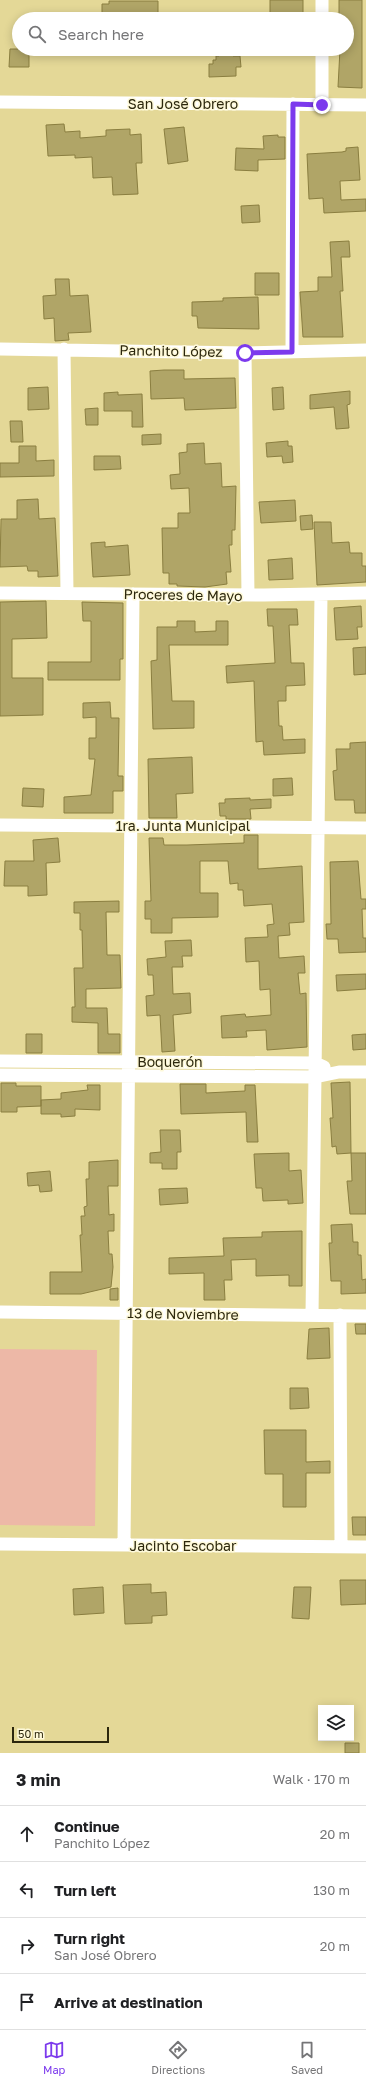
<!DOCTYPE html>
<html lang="en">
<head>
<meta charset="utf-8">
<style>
	:root { --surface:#fff; --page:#f2f2f2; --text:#202124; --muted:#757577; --line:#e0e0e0; --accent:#7c3aed }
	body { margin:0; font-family:"Golos Text",sans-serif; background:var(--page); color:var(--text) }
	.controls { position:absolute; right:12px; bottom:12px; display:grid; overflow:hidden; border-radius:0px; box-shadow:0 2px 10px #0003 }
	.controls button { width:36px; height:36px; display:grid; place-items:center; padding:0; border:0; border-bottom:1px solid var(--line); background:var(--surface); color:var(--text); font:20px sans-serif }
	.scale { position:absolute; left:12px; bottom:10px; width:97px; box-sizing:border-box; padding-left:4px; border:2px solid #2c270d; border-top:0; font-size:11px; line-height:14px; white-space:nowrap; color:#2c270d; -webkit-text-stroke:3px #fef9d9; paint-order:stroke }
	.stop { position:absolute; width:12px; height:12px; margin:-9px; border:3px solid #7c3aed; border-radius:50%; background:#fff }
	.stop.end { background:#7c3aed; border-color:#fff; box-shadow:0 1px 4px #0008 }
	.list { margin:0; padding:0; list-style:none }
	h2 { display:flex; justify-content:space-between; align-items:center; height:52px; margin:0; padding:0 16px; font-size:17px }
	h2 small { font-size:13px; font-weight:400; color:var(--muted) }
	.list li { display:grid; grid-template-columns:26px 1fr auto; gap:12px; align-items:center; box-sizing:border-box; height:56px; padding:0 16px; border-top:1px solid var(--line) }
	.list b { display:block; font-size:15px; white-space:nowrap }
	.list p { margin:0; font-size:13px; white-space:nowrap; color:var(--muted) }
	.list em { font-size:13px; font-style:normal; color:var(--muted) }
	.icon { flex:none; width:22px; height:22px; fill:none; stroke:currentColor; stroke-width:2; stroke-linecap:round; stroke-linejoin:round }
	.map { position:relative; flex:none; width:366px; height:1753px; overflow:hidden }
	.search { position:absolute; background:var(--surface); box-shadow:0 2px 10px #0003; left:12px; right:12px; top:12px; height:44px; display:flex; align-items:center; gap:10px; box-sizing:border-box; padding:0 14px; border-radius:22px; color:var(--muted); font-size:15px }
	.sheet { height:276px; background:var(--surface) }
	nav { display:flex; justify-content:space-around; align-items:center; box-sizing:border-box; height:56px; border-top:1px solid var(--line); background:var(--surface); font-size:11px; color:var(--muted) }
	nav a { display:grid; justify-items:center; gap:2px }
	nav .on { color:var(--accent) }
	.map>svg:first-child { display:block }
	.green { fill:#edb8a7 }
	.building { fill:#b0a567; stroke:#8a7e40 }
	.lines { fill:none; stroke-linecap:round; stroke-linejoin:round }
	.minor { stroke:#fff; stroke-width:13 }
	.route { stroke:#7c3aed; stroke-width:5 }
	.labels { text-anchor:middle; stroke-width:3; stroke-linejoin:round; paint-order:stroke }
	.street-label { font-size:14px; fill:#2c270d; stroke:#fef9d9 }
</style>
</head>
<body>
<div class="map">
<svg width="366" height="1753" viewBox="0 0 366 1753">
	<rect width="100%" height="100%" fill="#e4d897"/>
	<path class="green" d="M0 1349 97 1350 95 1526 0 1525Z"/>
	<path class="building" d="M270 0H303V19H270Z
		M339 0H362V88L338 87 340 49H347V19H339Z
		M109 1H158V19H102V4H109Z
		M10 49H29V67H9Z
		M219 50H233V56H240L241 67H236V76L209 77V64H213V60H216V56H219Z
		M64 124 65 132 80 131V138L106 136V130L130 129V135L141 134 142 163H136L138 194 113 195 112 177 93 178 92 157 75 158V155L48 156 46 125Z
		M184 127 188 161 168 164 164 129Z
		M278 135V137H285V159L258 160V171L235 170 236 148 264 149 263 136Z
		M358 147 360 180 340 181 341 200 366 199V211L324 213 323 198 309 199 307 154 342 152 346 151V148Z
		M259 205 260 222 242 223 241 206Z
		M349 241 350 257H341L343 291H340L343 337H303L300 292 318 291V277H332L330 242Z
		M255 273H279V295H255Z
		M55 279H69L70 296 88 295 91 332 68 333 69 340 55 341 54 318 44 319 43 296 56 295Z
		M258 297 259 329 198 328 197 316H192V302L223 301V298Z
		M164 370H184V379L235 378 236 408 185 410 184 398 151 399 150 371Z
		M48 387 49 409 28 410V388Z
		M283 387 284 409 273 410 272 388Z
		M350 391V404L347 405 349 428 336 429 334 407 310 409V395Z
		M118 392V395L142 394 143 427H132V411H104V393Z
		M98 408V425H86L85 409Z
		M10 421H22L23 442H11Z
		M161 434V444L142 445V435Z
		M288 441V446H292L293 462 283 463 282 456 267 457 266 443Z
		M204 443 205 464 221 463 222 487 236 486 235 530H232V545H229L231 572H226L227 584 205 587 177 586V584H169V573H163L162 528H178V513H190L189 488 171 489 170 475 180 474 179 453 187 452V444Z
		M19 446H36V461L54 460V476L0 477V463H19Z
		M94 456H120L121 469 94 470Z
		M38 499 39 519 55 518 58 576 38 577V571H28L27 566 0 567 1 519H17V500Z
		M295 500 296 521 261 523 259 502Z
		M312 515 313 529 301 530 300 516Z
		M314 522H331L332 543 349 542 350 553H362V566H366V582L317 585Z
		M105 542V547L128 545 130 575 93 577 91 543Z
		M292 558 293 579 269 580 268 560Z
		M46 601 47 638 12 639V678H43V715L0 716V602Z
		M82 602 123 603V659H120V680H48V662H91V621H83Z
		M361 606 362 627H357L358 639 336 640 334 608Z
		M267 609H297L298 625H289L291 663H304L305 685 286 686V701H278L279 726H282L283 740 305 739V753L264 755 263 741 256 742 254 681 227 683 226 666 275 663 273 626H268Z
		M177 621H195V632L216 631V621H228V645H169L172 701H194V728L153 729 151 661 157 660V627H177Z
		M366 647V674L354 675 353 648Z
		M110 702 111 718H119L118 776H123V791H113V813H64V797L91 795 95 759H89V738H96V717L83 718V703Z
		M366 742V813H355L354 800H335L333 771 337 770 336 749H350V743Z
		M192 757 193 793 176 794 177 818H149L148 759Z
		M292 778 293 795 273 796V779Z
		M23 788 44 789 43 807 22 806Z
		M250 798V800L271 799V808L250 809 251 819H226V816H220L219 803H225V799Z
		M244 835H258V869L302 866 304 922 289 923 290 935 278 936 279 958 304 956 305 973H298L300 994 306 993 307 1047 267 1050 266 1030 246 1031 247 1037 222 1038 221 1016 245 1014 246 1017 271 1015 270 989 260 990 259 961 246 962 245 938 268 937 267 925 274 924 272 904 244 906 243 890H238V883L230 884 228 861H200V893H218V917L172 918V933H151V919H145V901H151L149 838H163L164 845H187L244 843Z
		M58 838 60 862 46 863 47 895 28 896V886H4L5 861H34L33 840Z
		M358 861 361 899H366V909H362L363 938H366V952L339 953 338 939H327L326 924H331L330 862Z
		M119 901V912H106L107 955H120L121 988 86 989V1008H107L108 1034H120V1053H98V1023L72 1022V1007H75L74 968H83L82 930H80V913H74V902Z
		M191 940 192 956H182L183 967H172L173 994 190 993 191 1013 173 1015 175 1051 162 1052 160 1015 147 1016 146 996 154 995 153 975H148L147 959 166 957 165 941Z
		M366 974V989L337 991 336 975Z
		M26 1034H42V1053H26Z
		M366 1034V1049L353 1050 352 1035Z
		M350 1082 351 1153 337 1154 336 1146 332 1147 331 1131 330 1118H333L331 1083Z
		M1 1083H16V1086H41V1106L17 1107V1112H1Z
		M180 1084H206V1093L245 1091V1085H255L258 1142H247L246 1112 181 1114Z
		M87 1085H100V1110L75 1109V1116L61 1117V1114H41V1100L61 1099V1093L88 1090Z
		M160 1130H180L181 1152H177V1169H162V1163H150V1153L161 1152Z
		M289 1153V1171L301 1170 303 1203 288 1204V1200L263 1201 262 1188H256L254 1154Z
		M351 1153H366V1214H350L347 1181H352Z
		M118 1160V1186H108L109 1215 114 1214V1231H108L109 1254H112L113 1267 111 1287 81 1294H50V1272H82L80 1235H82L81 1216H85L84 1207 87 1206 86 1179H89V1162Z
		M50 1171 52 1191 40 1192 39 1185 28 1186 27 1173Z
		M187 1188 188 1203 160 1205 159 1189Z
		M352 1224 353 1242H358V1255H361L362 1280 366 1279V1293L341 1294V1281H331L329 1243H332L331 1225Z
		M302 1231V1286H289V1275L256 1276V1259L231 1260 232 1280H224L225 1300H204V1273L169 1274V1258L224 1256 223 1238 262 1237V1232Z
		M118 1288V1300H110V1289Z
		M355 1324H366V1334H356Z
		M329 1328 330 1358 307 1359 309 1329Z
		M290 1388H308L309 1408 290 1409Z
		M264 1430H306V1462L330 1461V1473H306V1507H283V1474H265Z
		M352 1517H366V1535H353Z
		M340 1580H366V1604L341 1605Z
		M151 1584V1593L166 1592 167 1615 152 1616V1623L125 1624 123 1585Z
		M103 1587 104 1613 74 1615 73 1589Z
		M294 1587H311L309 1619 292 1618Z
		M345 1743H359V1753H345Z"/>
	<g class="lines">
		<path class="minor" d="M322 19V0
			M0 102 366 105
			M322 105V49
			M0 349 245 353 366 350
			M64 349 67 593
			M292 352 293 104
			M245 353 248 595
			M0 593 264 595 366 593
			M0 825 366 828
			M0 1061 315 1063 324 1067
			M0 1075 315 1077 339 1072H366
			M0 1312 366 1316
			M312 1315 321 594
			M340 1315 341 1547
			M0 1544 366 1547
			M124 1545 133 594"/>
	</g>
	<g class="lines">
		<path class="route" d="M245 353 292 352 293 104 322 105"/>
	</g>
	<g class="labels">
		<g class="street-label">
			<text x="183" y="109">San José Obrero</text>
			<text transform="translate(171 351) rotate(1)" y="5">Panchito López</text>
			<text transform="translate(183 595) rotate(1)" y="5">Proceres de Mayo</text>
			<text x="183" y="831">1ra. Junta Municipal</text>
			<text x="170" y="1067">Boquerón</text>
			<text transform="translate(183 1314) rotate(1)" y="5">13 de Noviembre</text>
			<text x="183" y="1551">Jacinto Escobar</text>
		</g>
	</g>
</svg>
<div class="controls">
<button><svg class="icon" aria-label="layers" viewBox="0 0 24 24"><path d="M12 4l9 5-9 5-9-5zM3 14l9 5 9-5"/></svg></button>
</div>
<div class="scale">50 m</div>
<div class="stop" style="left:245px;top:353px"></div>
<div class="stop end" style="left:322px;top:105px"></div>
<div class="search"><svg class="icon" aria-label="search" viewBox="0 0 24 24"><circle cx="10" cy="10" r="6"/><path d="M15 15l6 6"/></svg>Search here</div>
</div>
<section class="sheet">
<h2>3 min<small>Walk · 170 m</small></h2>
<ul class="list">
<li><svg class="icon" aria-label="ahead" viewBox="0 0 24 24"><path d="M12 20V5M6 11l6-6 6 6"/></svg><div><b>Continue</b><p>Panchito López</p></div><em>20 m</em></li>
<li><svg class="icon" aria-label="left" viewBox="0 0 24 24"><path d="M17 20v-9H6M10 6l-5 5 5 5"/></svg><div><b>Turn left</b></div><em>130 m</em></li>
<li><svg class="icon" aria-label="right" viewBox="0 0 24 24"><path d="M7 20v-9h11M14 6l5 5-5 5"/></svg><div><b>Turn right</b><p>San José Obrero</p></div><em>20 m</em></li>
<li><svg class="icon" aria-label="arrive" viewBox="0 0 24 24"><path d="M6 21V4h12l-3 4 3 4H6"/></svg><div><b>Arrive at destination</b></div></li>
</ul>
</section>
<nav>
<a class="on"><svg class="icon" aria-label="map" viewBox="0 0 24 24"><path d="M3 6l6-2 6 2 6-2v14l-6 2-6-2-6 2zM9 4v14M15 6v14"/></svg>Map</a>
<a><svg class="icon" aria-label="directions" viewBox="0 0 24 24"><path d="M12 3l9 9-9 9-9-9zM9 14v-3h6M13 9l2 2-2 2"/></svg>Directions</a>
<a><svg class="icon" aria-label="saved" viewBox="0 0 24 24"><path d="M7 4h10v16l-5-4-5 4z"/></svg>Saved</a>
</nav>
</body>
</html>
